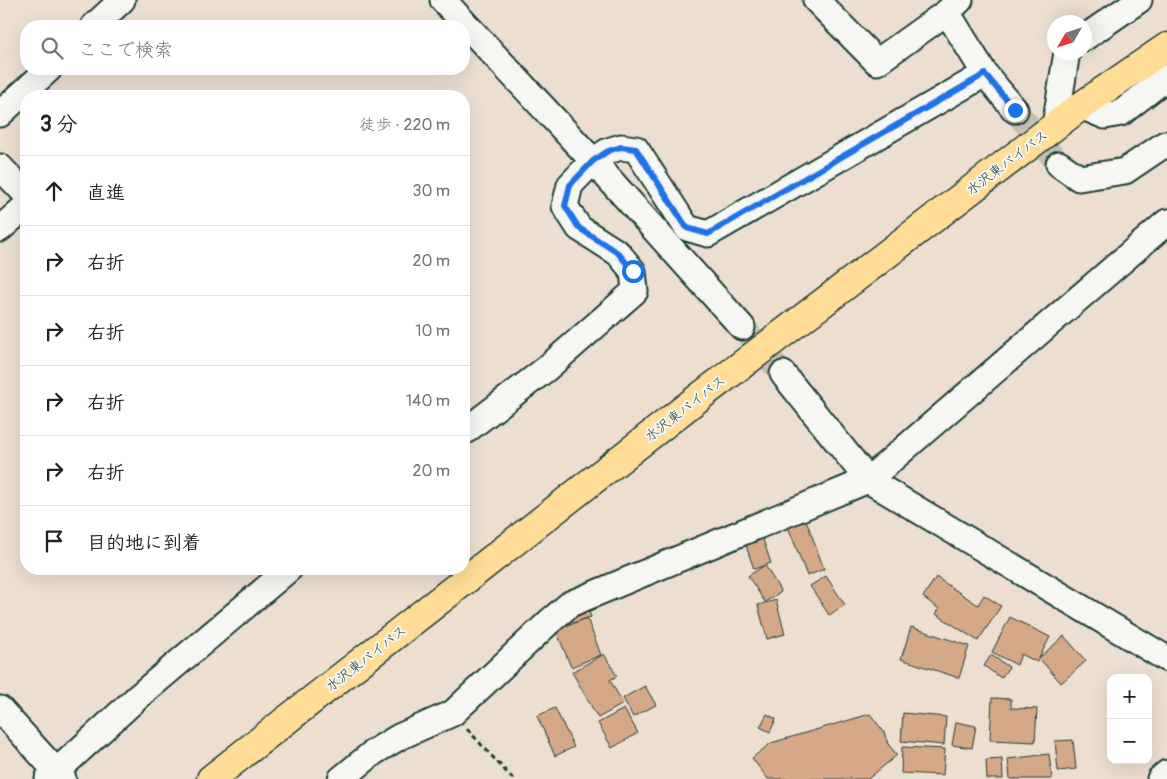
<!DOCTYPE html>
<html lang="ja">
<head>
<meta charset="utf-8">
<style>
	:root { --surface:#fff; --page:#f6f6f6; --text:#222; --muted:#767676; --line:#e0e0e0 }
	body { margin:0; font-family:Pangolin,"Klee One",sans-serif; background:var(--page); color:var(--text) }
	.controls { position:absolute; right:15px; bottom:15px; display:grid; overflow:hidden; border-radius:10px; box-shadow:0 5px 20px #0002 }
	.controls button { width:45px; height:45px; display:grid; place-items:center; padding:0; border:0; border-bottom:1px solid var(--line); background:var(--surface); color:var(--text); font:25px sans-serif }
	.compass { position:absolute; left:1047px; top:15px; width:45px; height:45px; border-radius:50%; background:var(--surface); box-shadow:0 5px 20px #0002; rotate:231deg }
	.stop { position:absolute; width:15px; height:15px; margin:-11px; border:4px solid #1a73e8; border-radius:50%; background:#fff }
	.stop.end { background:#1a73e8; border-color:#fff; box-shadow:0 1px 5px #0008 }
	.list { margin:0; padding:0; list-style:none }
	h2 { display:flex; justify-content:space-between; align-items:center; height:65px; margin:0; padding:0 20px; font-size:21px }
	h2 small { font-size:16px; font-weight:400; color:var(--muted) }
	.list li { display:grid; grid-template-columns:32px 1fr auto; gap:15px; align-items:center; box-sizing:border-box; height:70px; padding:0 20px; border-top:1px solid var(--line) }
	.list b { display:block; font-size:19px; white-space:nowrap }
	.list em { font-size:16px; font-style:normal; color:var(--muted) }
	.icon { flex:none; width:28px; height:28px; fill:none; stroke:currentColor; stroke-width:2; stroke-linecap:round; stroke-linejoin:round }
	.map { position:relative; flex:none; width:1167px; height:779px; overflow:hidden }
	.search { position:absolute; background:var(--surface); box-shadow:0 5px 20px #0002; left:20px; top:20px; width:450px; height:55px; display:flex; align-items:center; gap:12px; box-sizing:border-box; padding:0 18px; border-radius:20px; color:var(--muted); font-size:19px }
	.panel { position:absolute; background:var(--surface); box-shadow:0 5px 20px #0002; left:20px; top:90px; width:450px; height:485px; border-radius:20px }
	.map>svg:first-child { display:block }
	.building { fill:#d5a887; stroke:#1f3d34 }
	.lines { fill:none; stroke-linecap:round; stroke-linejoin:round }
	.minor-tunnel { stroke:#c3bfb2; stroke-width:25; stroke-dasharray:25 12; stroke-linecap:butt }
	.minor-casing { stroke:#1f3d34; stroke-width:29 }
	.highway-casing { stroke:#1f3d34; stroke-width:31 }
	.path { stroke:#1f3d34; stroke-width:3; stroke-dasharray:5 4; stroke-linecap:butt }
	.minor { stroke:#f6f6f2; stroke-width:25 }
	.highway { stroke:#ffdd96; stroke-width:28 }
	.route { stroke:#1a73e8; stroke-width:6 }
	.labels { text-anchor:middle; stroke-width:4; stroke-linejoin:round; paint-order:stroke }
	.street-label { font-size:14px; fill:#1f3d34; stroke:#f6f6f2 }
</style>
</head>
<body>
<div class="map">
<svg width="1167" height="779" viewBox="0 0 1167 779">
	<rect width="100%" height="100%" fill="#ecdfd2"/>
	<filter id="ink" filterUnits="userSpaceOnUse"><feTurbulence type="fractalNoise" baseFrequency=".02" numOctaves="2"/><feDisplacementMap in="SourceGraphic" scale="10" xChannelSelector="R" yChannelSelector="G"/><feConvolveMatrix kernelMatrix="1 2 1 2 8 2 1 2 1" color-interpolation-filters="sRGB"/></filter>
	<g filter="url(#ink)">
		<path class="building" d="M805 517 824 569 807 576 787 524Z
			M761 534 771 563 754 569 744 540Z
			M765 565 781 592 765 602 748 576Z
			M826 576 845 605 829 615 810 586Z
			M936 577 978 605 984 595 1001 606 978 641 936 614 939 609 923 597Z
			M776 600 785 634 767 639 758 605Z
			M586 602 591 617 570 624 565 609Z
			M1010 617 1050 637 1037 662 1021 654 1017 665 992 652Z
			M587 618 601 655 571 667 556 630Z
			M911 627 969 646 959 678 901 659Z
			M1064 636 1086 661 1061 683 1039 658Z
			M604 654 617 676 610 680 623 704 598 718 572 672Z
			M991 655 1009 667 1001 678 984 666Z
			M645 686 656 705 633 717 623 698Z
			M992 698 1011 699V708L1037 709 1035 742 990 740Z
			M555 708 574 747 555 756 537 716Z
			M624 709 638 733 612 748 598 723Z
			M903 713 946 717 944 745 901 741Z
			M767 714 776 719 770 732 760 727Z
			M870 714 884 732 888 744 897 755 868 779H768L752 758 771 743Z
			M956 722 976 726 972 748 952 745Z
			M1073 740 1076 769 1058 771 1055 741Z
			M902 747 945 749 943 775 901 773Z
			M1049 754 1052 779H1010L1008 759Z
			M1002 759 1003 779H987L986 760Z"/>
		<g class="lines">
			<path class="minor-tunnel" d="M1015 110 1059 164
				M742 327 783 374"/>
			<g class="minor-casing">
				<path id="minor" d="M443 0 593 161 742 327
					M816 0 877 62 947 12 960 0
					M947 12 985 74 1015 110
					M94 26 122 0
					M1084 38 1139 0
					M1081 106 1105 116 1121 113 1167 77
					M0 114 49 69
					M1055 126 1067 52
					M1059 164 1079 178 1125 171 1165 144 1167 146
					M0 167 26 194
					M0 229 26 206
					M783 374 868 480 1167 659
					M464 432 546 369 635 291 633 271 618 253 579 228 565 206 570 185 593 161 608 151 621 147 636 149 687 228 708 234 985 74
					M0 709 63 779
					M48 779 139 696 289 569
					M341 779 374 752 399 737 453 713 549 622 570 604 868 480 1167 222
					M1160 779 1167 773"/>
			</g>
			<g class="highway-casing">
				<path id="highway" d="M211 779 702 395 1081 106 1167 47"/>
			</g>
			<path class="path" d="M467 729 513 779"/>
			<use href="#minor" class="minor"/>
			<use href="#highway" class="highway"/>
		</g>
	</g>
	<g class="lines" filter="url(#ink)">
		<path class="route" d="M633 271 618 253 579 228 565 206 570 185 593 161 608 151 621 147 636 149 687 228 708 234 985 74 1015 110"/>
	</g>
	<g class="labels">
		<g class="street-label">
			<text transform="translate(1007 162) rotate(-37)" y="5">水沢東バイパス</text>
			<text transform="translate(685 408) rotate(-38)" y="5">水沢東バイパス</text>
			<text transform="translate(366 658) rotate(-38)" y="5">水沢東バイパス</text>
		</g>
	</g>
</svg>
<div class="controls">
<button>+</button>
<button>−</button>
</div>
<svg class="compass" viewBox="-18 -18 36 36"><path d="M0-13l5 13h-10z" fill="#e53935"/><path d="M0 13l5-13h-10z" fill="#767676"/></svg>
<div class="stop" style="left:633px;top:271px"></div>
<div class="stop end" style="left:1015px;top:110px"></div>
<div class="search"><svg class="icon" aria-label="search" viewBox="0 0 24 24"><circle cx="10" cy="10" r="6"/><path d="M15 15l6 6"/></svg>ここで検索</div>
<section class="panel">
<h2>3 分<small>徒歩 · 220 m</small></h2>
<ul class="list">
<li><svg class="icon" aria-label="ahead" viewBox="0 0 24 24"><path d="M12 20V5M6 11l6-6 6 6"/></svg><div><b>直進</b></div><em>30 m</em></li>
<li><svg class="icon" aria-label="right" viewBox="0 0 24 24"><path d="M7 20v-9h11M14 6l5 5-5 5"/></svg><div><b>右折</b></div><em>20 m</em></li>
<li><svg class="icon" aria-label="right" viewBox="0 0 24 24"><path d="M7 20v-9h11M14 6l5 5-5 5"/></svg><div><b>右折</b></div><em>10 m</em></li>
<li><svg class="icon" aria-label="right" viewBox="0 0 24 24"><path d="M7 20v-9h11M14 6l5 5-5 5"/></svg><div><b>右折</b></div><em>140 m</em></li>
<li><svg class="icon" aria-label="right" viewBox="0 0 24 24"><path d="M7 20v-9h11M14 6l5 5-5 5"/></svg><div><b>右折</b></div><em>20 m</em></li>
<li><svg class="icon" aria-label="arrive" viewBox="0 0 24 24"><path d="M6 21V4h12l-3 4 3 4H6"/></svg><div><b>目的地に到着</b></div></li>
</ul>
</section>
</div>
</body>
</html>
